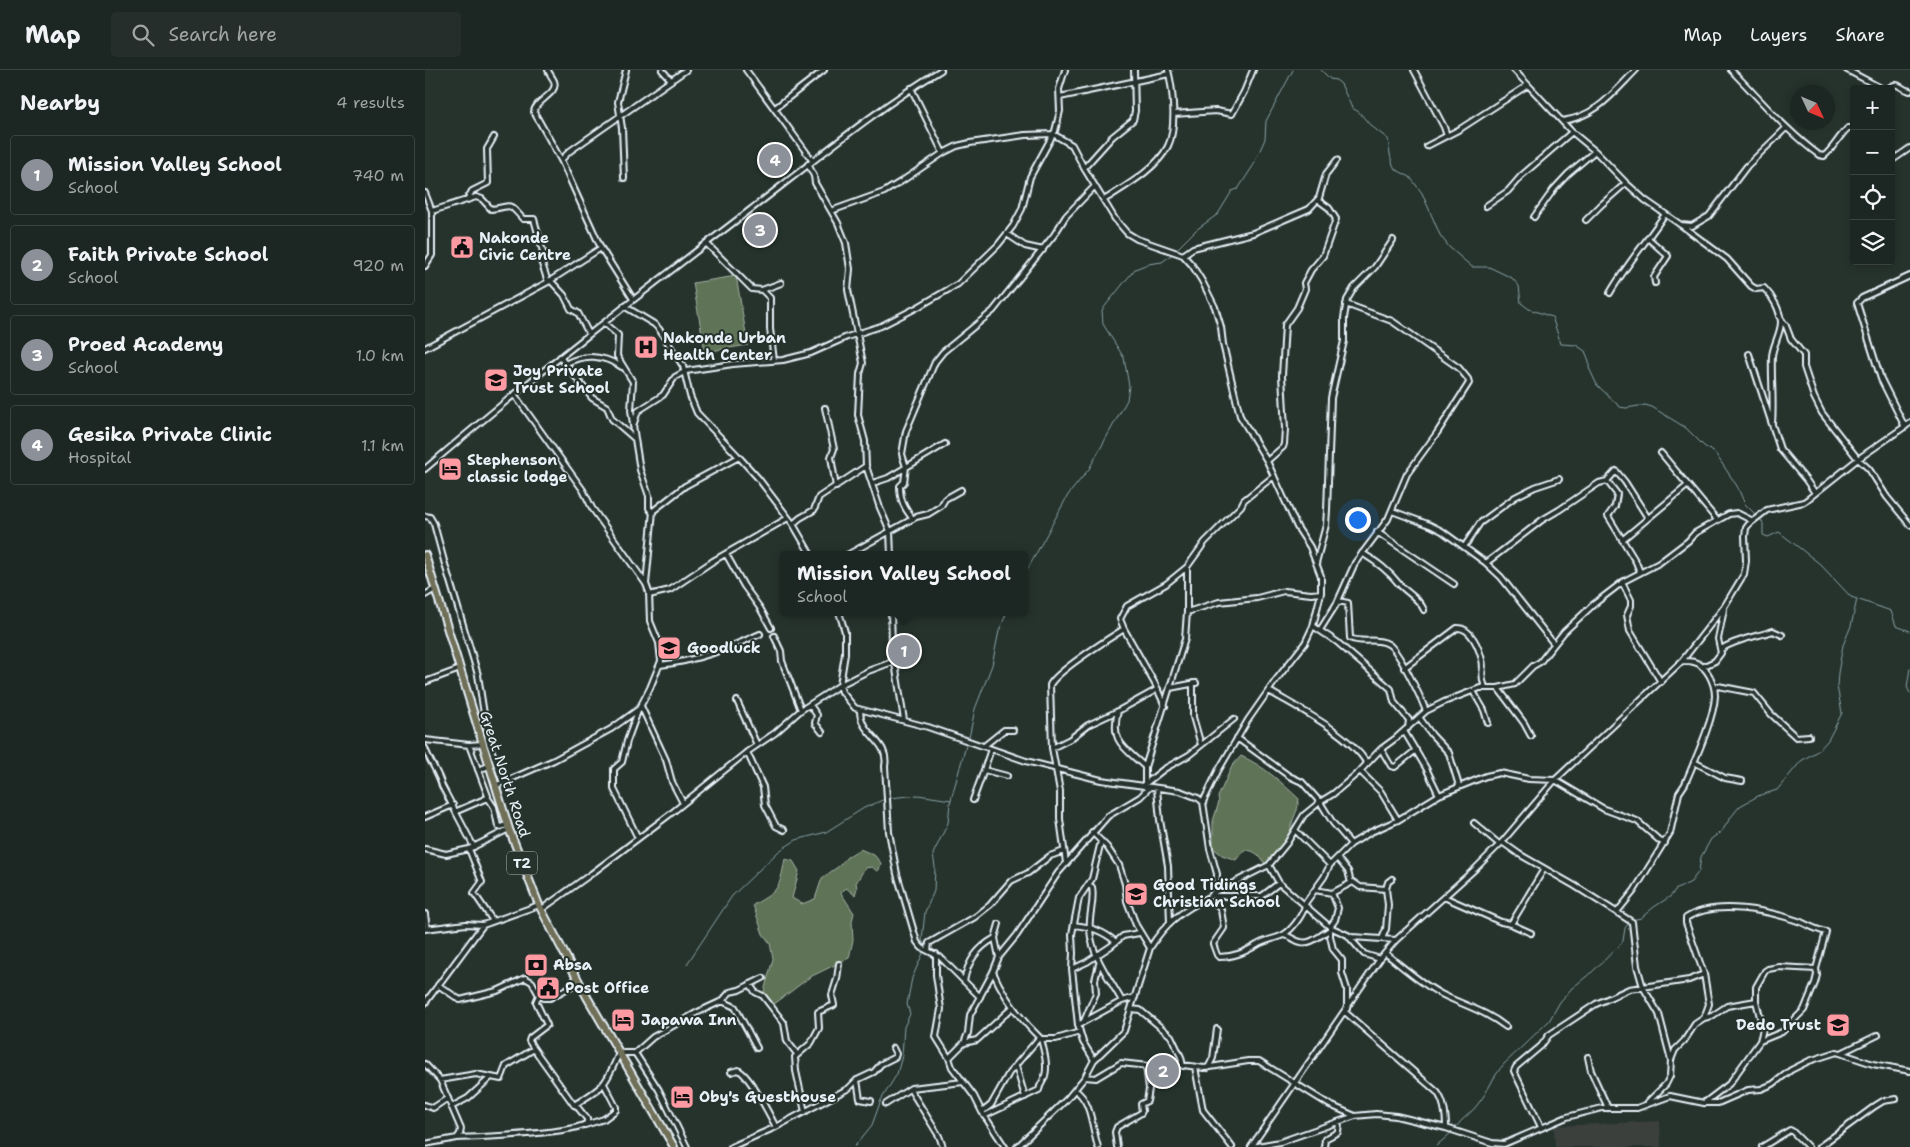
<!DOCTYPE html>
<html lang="en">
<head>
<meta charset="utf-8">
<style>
	:root { --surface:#1c2622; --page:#252e2a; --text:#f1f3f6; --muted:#a0a5a5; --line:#3a4340; --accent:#8c9099 }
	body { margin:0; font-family:"Shantell Sans",sans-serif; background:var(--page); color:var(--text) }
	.controls { position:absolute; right:15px; top:15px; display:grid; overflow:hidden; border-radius:5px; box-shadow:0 2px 8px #0003 }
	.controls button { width:45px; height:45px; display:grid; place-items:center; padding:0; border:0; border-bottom:1px solid var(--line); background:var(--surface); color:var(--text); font:25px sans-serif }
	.compass { position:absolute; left:1365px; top:15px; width:45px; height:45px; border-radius:50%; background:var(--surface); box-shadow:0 2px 8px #0003; rotate:134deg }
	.you { position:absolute; left:932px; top:449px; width:18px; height:18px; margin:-12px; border:4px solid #fff; border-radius:50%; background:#1a73e8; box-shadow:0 0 0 8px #1a73e833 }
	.badge { display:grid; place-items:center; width:32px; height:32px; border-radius:50%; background:var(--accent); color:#fff; font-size:16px; font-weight:700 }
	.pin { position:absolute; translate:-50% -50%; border:2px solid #fff; box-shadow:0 1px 5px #0006 }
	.popup { position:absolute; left:355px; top:481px; width:248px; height:65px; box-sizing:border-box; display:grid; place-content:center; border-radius:5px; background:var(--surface); filter:drop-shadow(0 1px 4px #0005); font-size:16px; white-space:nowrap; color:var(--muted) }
	.popup b { font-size:19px; color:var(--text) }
	.popup::after { content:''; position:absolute; left:50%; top:100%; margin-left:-10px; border:10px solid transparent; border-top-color:var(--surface) }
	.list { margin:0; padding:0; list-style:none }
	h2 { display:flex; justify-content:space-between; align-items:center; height:65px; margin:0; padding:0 20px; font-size:21px }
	h2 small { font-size:16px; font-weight:400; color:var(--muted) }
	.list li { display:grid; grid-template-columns:32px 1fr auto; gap:15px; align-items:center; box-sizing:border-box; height:80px; margin:0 10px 10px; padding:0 10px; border:1px solid var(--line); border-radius:5px }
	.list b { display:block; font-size:19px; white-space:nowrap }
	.list p { margin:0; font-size:16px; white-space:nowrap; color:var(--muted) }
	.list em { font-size:16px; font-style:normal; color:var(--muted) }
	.icon { flex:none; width:28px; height:28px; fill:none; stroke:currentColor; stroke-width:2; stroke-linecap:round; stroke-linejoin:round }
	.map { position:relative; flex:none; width:1485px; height:1077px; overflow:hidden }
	header { display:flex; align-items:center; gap:30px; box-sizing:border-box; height:70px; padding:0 25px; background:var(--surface); border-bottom:1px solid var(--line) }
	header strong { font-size:24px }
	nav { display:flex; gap:28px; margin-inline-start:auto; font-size:18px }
	.search { width:350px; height:45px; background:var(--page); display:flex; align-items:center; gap:12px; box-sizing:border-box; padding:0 18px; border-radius:5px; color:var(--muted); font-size:19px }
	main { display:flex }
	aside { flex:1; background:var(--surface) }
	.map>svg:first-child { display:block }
	.built { fill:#3a403e }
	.green { fill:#5f7356; stroke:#a4b2a7 }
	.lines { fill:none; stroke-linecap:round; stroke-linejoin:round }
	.stream { stroke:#8aa3a6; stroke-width:1 }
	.minor-casing { stroke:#e8f1f8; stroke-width:8 }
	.trunk-casing { stroke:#e8f1f8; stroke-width:10 }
	.minor { stroke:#26332d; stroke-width:4 }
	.trunk { stroke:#706f59; stroke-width:6 }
	.labels { text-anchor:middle; stroke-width:4; stroke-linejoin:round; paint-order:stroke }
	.shield { fill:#26332d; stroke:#aeb8bb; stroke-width:1 }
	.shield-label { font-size:14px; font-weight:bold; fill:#e8f1f8 }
	.poi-label { font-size:15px; font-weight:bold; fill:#e8f1f8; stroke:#26332d; text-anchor:start }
	.street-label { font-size:15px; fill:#e8f1f8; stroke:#26332d }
</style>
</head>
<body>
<header>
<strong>Map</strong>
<div class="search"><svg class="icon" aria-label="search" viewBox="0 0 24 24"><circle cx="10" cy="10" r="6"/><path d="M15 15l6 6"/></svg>Search here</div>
<nav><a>Map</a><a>Layers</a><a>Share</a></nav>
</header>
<main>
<aside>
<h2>Nearby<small>4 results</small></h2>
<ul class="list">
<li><span class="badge">1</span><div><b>Mission Valley School</b><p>School</p></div><em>740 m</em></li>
<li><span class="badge">2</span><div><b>Faith Private School</b><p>School</p></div><em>920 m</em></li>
<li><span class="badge">3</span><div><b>Proed Academy</b><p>School</p></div><em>1.0 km</em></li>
<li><span class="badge">4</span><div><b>Gesika Private Clinic</b><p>Hospital</p></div><em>1.1 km</em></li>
</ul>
</aside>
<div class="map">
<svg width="1485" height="1077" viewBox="0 0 1485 1077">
	<rect width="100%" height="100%" fill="#26332d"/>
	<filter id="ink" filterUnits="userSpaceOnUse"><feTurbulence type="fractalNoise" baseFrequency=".02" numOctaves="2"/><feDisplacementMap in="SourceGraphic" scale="10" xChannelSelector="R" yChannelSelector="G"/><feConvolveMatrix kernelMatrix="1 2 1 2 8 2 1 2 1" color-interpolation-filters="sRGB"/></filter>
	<g filter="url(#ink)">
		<path class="built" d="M1235 1051 1236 1077H1130L1129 1056Z"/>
		<path class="green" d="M311 206 323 275 280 282 268 213Z
			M816 686C839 696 856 712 874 729L872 740 866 755V763L842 794H840C834 785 830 780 819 780L811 790 797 785 788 778V751L794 732 793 727 807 696Z
			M435 779 449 785 456 793 454 800 452 801 447 797 440 798 431 813 432 818 430 825 421 818 416 823 429 843 427 851 428 870 424 888 385 907 348 935 338 925 348 889 345 873 338 864 328 835C354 820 354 820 360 789L368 791 374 801 367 828 377 834 390 829 397 808 414 796 422 787Z"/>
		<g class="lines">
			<path class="stream" d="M896 0 905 9 911 10 916 14 927 38 934 42 945 55 963 69C965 80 964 88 970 99L985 107 997 123 1015 165 1024 177 1047 197H1064L1087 208 1094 216 1096 233 1104 239 1127 247 1136 274 1151 275 1160 281 1164 291V298L1172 315 1195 337 1201 338 1220 335 1227 337 1261 358 1279 376 1290 383 1312 416 1320 434 1332 446
				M751 180 771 160 793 144 807 121 813 119 828 96 840 69 841 51 868 0
				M1335 449 1338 453V465L1343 467 1354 462 1395 494 1426 527 1466 541 1471 556 1485 561
				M599 506 643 425 664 399 702 330 704 316 699 288 678 254 677 240 710 199 723 194 737 192 749 183
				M1485 598 1482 617 1485 623
				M544 668 550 639 567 595 574 561 582 542
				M465 728 493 725 526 730
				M501 877 497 870 500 842 509 821 510 797 508 784 523 753 525 733 542 672
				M262 894 307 826 354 781 371 770 401 762 439 738 460 729
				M1031 1057C1037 1048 1047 1043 1053 1034 1063 1022 1068 1006 1079 994L1124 951 1135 932 1147 918 1167 902 1194 876 1198 871 1200 858 1206 850 1216 848 1229 837 1246 826 1250 820 1266 812 1274 801 1276 787 1286 769 1297 761 1306 747 1315 736 1333 726 1352 720 1376 691 1394 680 1403 670 1417 643 1412 616 1413 603 1418 575 1426 556 1432 529
				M430 1076 447 1055 456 1030 472 1004 477 986 479 957 485 944 482 934 487 908 499 881
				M1010 1077 1027 1062"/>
			<g class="minor-casing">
				<path id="minor" d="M123 0C124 4 128 8 129 11 134 24 110 30 109 42L136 90 176 178 208 229
					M237 0 246 10
					M321 0 387 90
					M989 0 1019 57 1022 66
					M1089 0 1147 62 1170 81 1201 113 1220 130 1256 155 1267 156 1284 146 1322 96 1361 58
					M1306 0C1335 29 1361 61 1394 85L1399 86C1408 79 1414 66 1423 58H1429
					M1422 0 1458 19
					M486 18 518 83
					M1462 19C1475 9 1473 19 1485 21
					M635 27 744 4
					M350 38 399 0
					M749 44 791 41 807 44 819 22 828 0
					M1137 51C1171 47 1188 23 1211 0
					M1002 76 1035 59 1103 15
					M136 90 145 81 261 0
					M1466 91 1485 78
					M383 94 389 106 390 113 413 153 421 173 425 199 423 220 438 293 435 304 433 345 440 371 441 396 455 438 465 461 466 485
					M659 98 687 67 708 50 710 41 709 0
					M199 108 197 58 193 32 201 0
					M0 123 7 141V185L0 196
					M42 130 47 121 63 113 62 79 69 67
					M679 130C699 117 732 99 743 76 752 58 748 19 743 0
					M1061 136 1083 121 1096 106 1147 62
					M7 141 51 127 57 129 66 139C88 137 81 130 98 149H109L118 182 116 191 123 212
					M406 141 459 122 477 111 518 83 532 76 545 73 600 65 628 64 647 75 659 98 690 149 702 163 712 169 758 185 767 195 777 211 790 237 796 257 798 274 815 346 842 391 872 457 885 477 891 493
					M1109 147 1129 119 1143 104 1170 81
					M1161 150 1176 135 1201 113
					M1256 155 1302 189 1326 216 1331 219 1339 218C1348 227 1355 240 1356 252 1356 263 1348 275 1347 286 1346 309 1349 330 1347 353
					M582 164 600 176 618 180
					M1224 169 1243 186 1229 207 1230 213
					M281 173 327 219 337 220 356 213
					M758 185 768 178 828 163 884 139 894 128 901 104 912 90
					M125 210 139 225 146 239 153 243 164 264
					M337 220 345 228V259L349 290
					M1185 223C1201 195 1222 171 1240 144
					M199 236 229 254 234 259 258 296 265 326 272 343 314 387 333 408 368 454 386 485
					M1354 246 1361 256 1366 269 1379 285V297L1389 327 1397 343 1433 389 1444 399 1462 427 1485 455
					M179 253 193 265 192 286 208 312 206 340 210 369 215 400 224 426V438L227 442
					M0 278 123 212 176 178
					M1324 284 1355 379 1381 410 1390 423
					M135 287 167 328 182 337 187 349 210 369
					M140 294C160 283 178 285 197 297
					M400 338 409 379 406 387 411 417
					M208 356 213 341 238 325 250 307 261 301 308 294 358 290 386 283 422 267 456 256 493 237 533 214 573 175 588 156 597 139 605 107 630 61 635 41 634 19 640 0
					M1480 357 1456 309 1432 233 1437 228 1485 206
					M1236 383 1292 450
					M842 391 858 377 859 374 860 359 857 306 860 255 872 238 880 219 879 213 886 200 898 186 911 149 904 138 893 130
					M0 399C105 309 215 224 325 140 388 92 448 41 516 0
					M1182 411 1192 424 1190 436 1183 446 1211 492 1215 502
					M448 413 463 408 520 374
					M967 441 1005 455 1017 461 1061 493 1076 507 1129 574
					M0 446 5 447 9 454 19 491 53 605 63 670 78 713
					M488 449C479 438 475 430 475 416L479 412 481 397 477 384 481 361 510 292 518 282 568 241 629 165 641 146 670 116
					M368 454 375 448 389 440 394 427 441 396
					M952 462 1029 514
					M1197 470 1263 415
					M1039 477 1055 453 1090 427 1110 417 1134 409
					M937 483C952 492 963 500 974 514 982 523 994 528 999 540
					M301 484 319 516 335 538 346 558
					M422 485 491 447 503 444 516 436 520 429 536 420
					M1061 493 1117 450 1134 440 1174 413 1182 411 1191 401 1200 412 1223 448
					M1197 512 1206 530V536L1202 545 1205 561 1236 612
					M221 514 228 441 260 416 314 387
					M0 525 10 519
					M224 525 245 520 288 491 363 448
					M913 531 923 533 925 568C936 574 951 567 963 574 973 579 996 628 1001 641
					M414 542 420 562V584L415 615 417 622 430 638 503 657 601 691 676 710 755 721 773 728 778 732 785 779 792 804 791 818 786 826C759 840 741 851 725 878L699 961 669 990 660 1007 642 1029 592 1077
					M466 542 467 574 479 650
					M762 542 794 532 832 528 859 521 886 524 896 523
					M888 556 912 572 966 619 969 632 984 650 983 658
					M895 560 912 533 930 493 963 449 982 404 1012 363 1044 313 1043 309 1034 298 967 251 921 234
					M349 566 356 581 357 591 376 640
					M1296 579C1312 569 1330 567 1348 561L1357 565
					M235 595C271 591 302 579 335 564
					M1277 597 1290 591 1296 583 1293 569 1299 539
					M979 598 1032 558C1046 557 1054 578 1057 590 1060 599 1054 604 1060 617
					M0 612 35 599
					M768 613V647L776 675
					M745 618 771 613
					M1073 618 1099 653 1106 666
					M1289 618 1293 616 1329 623 1346 644 1371 667 1384 666
					M844 621C876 640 922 662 942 693
					M1048 621 1059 640 1063 653
					M312 631 332 675
					M385 635 392 645 390 653 397 662
					M216 636 241 690 247 712 258 733
					M740 636 730 614 699 559 695 549 702 536 741 514 762 497
					M435 640C434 664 465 671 460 696L464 762 472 804 492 872 497 878 515 887 555 927
					M213 641 202 671 197 692 189 699V719L213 768
					M693 641C685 672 699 677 720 697
					M994 647 1007 665 1024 683 1034 716
					M979 661 1001 698 1014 725
					M0 670 44 675 57 674
					M559 676 579 660H588
					M0 678C4 691 14 703 17 716L49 777
					M627 678 645 669 663 655 693 641 733 619
					M566 679 559 700 582 706
					M956 679 966 696 970 697 991 680
					M322 682 338 717 340 735 351 756 359 760
					M1269 692 1300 708 1317 711
					M53 700 64 696
					M935 701 956 722 973 750
					M720 714 739 699 764 685 809 649
					M70 716 129 690 186 659 214 639 225 618 236 591 234 573 225 551 224 522 221 514 167 438 158 420 145 402 89 324
					M720 717V697L760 569 762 542V497L780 472 816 436 819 430 849 406
					M732 719 735 750 743 796 745 853
					M63 728 69 737 73 756 75 757 82 755
					M548 730 559 700
					M778 732 793 701 823 650 851 610 880 573 888 556 896 523V506L891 493 901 455 902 440 906 328 919 271V248L922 230 929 218 950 197 968 170
					M32 741 62 728 63 726 44 675
					M0 747 28 735
					M1049 753 1074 774
					M871 761 905 795
					M667 762 682 777 694 795 700 814 702 831 711 855 725 878
					M1077 772 1094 784 1150 816 1207 852 1212 896 1218 917 1234 944 1246 990 1245 1006 1241 1014 1223 1032
					M926 774 908 753 895 732 908 724 935 701 956 679 971 668 1001 641 1019 632 1055 618H1073L1090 614 1108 596 1115 592 1139 562 1169 534 1199 511 1234 493 1263 471 1270 463 1304 444 1312 443 1328 451
					M0 779 21 784 44 779 84 759
					M44 779 57 812 49 823 68 851
					M912 788 923 801 926 813
					M641 793 635 749V721L627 678 625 615C632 601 683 569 699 559
					M844 795 854 813 905 857 927 867 971 870
					M663 815 667 817C670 832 663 846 665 860 667 887 685 909 697 931
					M890 820 907 823 928 812 935 817 961 819
					M790 822 844 795 862 773 879 745 895 732 877 712 864 706 812 668
					M907 823 913 838 910 850 905 857V866L908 879 917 890V903L922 919V939
					M788 826H837L854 813
					M791 826V834L796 840 799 858 788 874 792 885 794 887C809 887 820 882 832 875 839 870 850 869 858 865 867 860 877 846 880 836
					M1019 827 1076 852 1086 854 1106 863
					M879 835 899 807 905 795 926 774 946 762 973 750 1014 725 1061 706 1075 703 1104 709 1130 710 1179 739 1212 751 1235 771 1240 773
					M117 839 166 804 244 745 322 682 350 663 376 640 415 615 443 601 470 591
					M1192 842 1209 821 1245 763 1254 723 1260 714C1269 692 1289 649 1290 626 1290 614 1282 595 1269 592 1265 591 1261 591 1257 591
					M0 844 2 858
					M574 854 570 868 574 887
					M1086 854 1119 799
					M649 855C666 857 678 861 691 872
					M0 859 41 854 58 855
					M858 865C867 866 869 871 876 872 886 875 896 864 905 860
					M924 867 939 884 955 889
					M957 869 961 859 963 835 961 819 963 812 967 809
					M503 881 504 873 550 847 565 835 586 811 603 803 625 786 639 781
					M960 883C978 897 995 913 1016 924 1038 935 1061 941 1081 957
					M511 884V905L516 939 511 967 524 988
					M647 899 662 892 686 876 698 866 714 863
					M568 902C579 927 596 950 616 969H631L655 962
					M539 911C543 891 552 878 570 868
					M325 914 330 922 338 926 359 953 362 971 372 984
					M13 915 35 930 72 921 100 908 107 912 114 925 119 928H125L154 912
					M297 931 310 937 332 978
					M0 933 58 855 114 835
					M706 939 715 940 746 966 756 987 758 996
					M920 942 1012 1022C1020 1032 1021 1046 1021 1058
					M1279 948 1284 934 1279 904 1261 853V848C1290 829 1346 841 1376 852 1384 856 1392 860 1401 862L1391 899 1392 905 1390 913 1379 940 1357 962 1335 971
					M659 951 671 923 670 910 674 894
					M653 955 697 931 710 927
					M539 973 552 970 588 937
					M109 979 104 971 105 968 122 955 111 932 114 925
					M210 983 234 1020 262 1077
					M1416 983 1453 965
					M1163 987 1166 1001 1183 1038
					M669 990 658 972 653 955 647 899 648 883 647 864 654 828 667 809 676 771
					M1246 990 1250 980 1259 971 1270 954 1279 948 1287 946 1302 936 1331 931
					M0 994 15 1010 36 1059 35 1064 32 1068 0 1074
					M591 996 600 1027
					M770 997 778 1040 807 1077
					M783 998 788 988 792 959
					M306 1002 313 1000C325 1005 344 1044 351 1057
					M660 1007 671 1008 696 993 723 996 745 993 779 998 823 991H834L905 1035 930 1046
					M15 1010 51 1004 76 1009 81 996 109 979 149 1035C179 1017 181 1015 194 983H210L228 967 271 943 297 931 305 922 314 920 338 908
					M432 1010 435 1029 446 1031
					M485 1019 514 1066 518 1077
					M650 1020C667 1031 667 1059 673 1077
					M1279 1033 1304 1014 1335 971 1338 959 1331 931V917L1340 901 1343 899 1354 897 1391 899
					M461 1034 486 1018 538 1012
					M0 1035 8 1038 23 1028
					M26 1037 43 1028 65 1008
					M380 1042 371 1001 370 987 386 973 394 958 393 942 409 935 407 925 412 909 414 894
					M557 1042 566 1035 584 1003 614 968
					M559 1046 614 1020C615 1013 619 1011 620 1006 623 994 619 981 616 969
					M160 1055 179 1049 191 1040V1037L179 1014
					M1116 1057 1089 1001 1091 997 1116 976 1124 965 1171 934 1204 919 1264 910 1279 904
					M32 1068C56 1067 148 1064 162 1053V1049L150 1034
					M306 1077 351 1057 424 1018 432 1010 449 1002 456 994 470 987 471 984 468 978
					M580 1077 557 1042 549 1026 527 997 524 988 539 973 543 963 545 945 568 902 574 887 592 865 633 803 683 746 715 727 724 718
					M692 1077 690 1062 692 1057 716 1043 717 1041 716 1034 722 1031 724 1019 721 996
					M826 1077 955 889 971 870 1050 799 1077 772 1130 710 1257 591 1299 537 1319 504 1321 491 1320 466 1321 458 1324 454 1342 440 1379 432 1383 429 1433 389 1485 353
					M827 1077 855 1072 930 1046 951 1044 971 1046 1021 1058 1067 1073 1079 1074 1142 1047 1177 1038H1212L1245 1026 1279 1033H1293L1323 1020 1336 1019 1348 1014 1366 1000 1384 991 1412 982 1448 994 1485 1001
					M899 1077 900 1069 913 1062 914 1052
					M1337 1077 1365 1060 1367 1061 1383 1077
					M1394 1077 1450 1036 1458 1031 1471 1029"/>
			</g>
			<g class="trunk-casing">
				<path id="trunk" d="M0 485 84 759 114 835 162 927 249 1077"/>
			</g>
			<use href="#minor" class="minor"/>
			<use href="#trunk" class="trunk"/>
		</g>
	</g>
	<defs>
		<g id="civic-square" transform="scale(1.25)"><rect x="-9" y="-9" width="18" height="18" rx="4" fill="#ff9aa2" stroke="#26332d"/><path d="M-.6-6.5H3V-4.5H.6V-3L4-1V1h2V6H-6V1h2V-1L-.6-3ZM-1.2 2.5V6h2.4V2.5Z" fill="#111"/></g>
		<g id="hospital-square" transform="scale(1.25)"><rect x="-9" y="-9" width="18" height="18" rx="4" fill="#ff9aa2" stroke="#26332d"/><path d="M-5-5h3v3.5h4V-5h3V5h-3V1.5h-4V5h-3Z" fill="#111"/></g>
		<g id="school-square" transform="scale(1.25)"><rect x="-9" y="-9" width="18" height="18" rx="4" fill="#ff9aa2" stroke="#26332d"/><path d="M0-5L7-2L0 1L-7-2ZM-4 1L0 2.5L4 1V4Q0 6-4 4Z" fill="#111"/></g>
		<g id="hotel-square" transform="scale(1.25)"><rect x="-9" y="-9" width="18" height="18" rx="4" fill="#ff9aa2" stroke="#26332d"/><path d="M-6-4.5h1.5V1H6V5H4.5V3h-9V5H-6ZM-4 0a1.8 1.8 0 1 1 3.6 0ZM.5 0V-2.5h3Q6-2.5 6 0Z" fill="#111"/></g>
		<g id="bank-square" transform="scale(1.25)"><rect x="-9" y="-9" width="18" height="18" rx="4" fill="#ff9aa2" stroke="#26332d"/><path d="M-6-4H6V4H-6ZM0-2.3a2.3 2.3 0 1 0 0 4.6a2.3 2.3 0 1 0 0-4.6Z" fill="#111"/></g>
	</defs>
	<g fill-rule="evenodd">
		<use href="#civic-square" x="37" y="177"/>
		<use href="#hospital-square" x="221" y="277"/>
		<use href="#school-square" x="71" y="310"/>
		<use href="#hotel-square" x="25" y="399"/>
		<use href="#school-square" x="244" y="578"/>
		<use href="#school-square" x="711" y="824"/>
		<use href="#bank-square" x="111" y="895"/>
		<use href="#civic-square" x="123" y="918"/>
		<use href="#hotel-square" x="198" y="950"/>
		<use href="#school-square" x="1413" y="955"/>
		<use href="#hotel-square" x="257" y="1027"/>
	</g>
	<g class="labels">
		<rect class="shield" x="82" y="781.5" width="30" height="23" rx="4"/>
		<g class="shield-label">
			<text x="97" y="798">T2</text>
		</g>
		<g class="poi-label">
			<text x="54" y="173">Nakonde<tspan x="54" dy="17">Civic Centre</tspan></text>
			<text x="238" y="273">Nakonde Urban<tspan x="238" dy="17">Health Center</tspan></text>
			<text x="88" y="306">Joy Private<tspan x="88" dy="17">Trust School</tspan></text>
			<text x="42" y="395">Stephenson<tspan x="42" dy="17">classic lodge</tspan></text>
			<text x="262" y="583">Goodluck</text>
			<text x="728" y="820">Good Tidings<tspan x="728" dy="17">Christian School</tspan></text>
			<text x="128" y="900">Absa</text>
			<text x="140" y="923">Post Office</text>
			<text x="216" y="955">Japawa Inn</text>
			<text x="1396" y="960" text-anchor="end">Dedo Trust</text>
			<text x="274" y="1032">Oby's Guesthouse</text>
		</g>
		<g class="street-label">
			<text transform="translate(80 704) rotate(72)" y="5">Great North Road</text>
		</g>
	</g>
</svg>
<div class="controls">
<button>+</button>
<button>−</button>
<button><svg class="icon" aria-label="locate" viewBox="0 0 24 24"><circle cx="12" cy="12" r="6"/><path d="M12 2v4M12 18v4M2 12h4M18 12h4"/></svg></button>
<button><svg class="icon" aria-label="layers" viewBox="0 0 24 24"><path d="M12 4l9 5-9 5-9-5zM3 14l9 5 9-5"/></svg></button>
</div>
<svg class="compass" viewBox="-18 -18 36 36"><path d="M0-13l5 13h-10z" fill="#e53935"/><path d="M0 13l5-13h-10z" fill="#a0a5a5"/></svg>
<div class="you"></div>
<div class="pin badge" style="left:479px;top:581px">1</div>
<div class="popup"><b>Mission Valley School</b>School</div>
<div class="pin badge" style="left:738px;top:1001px">2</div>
<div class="pin badge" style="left:335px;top:160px">3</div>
<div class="pin badge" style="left:350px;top:90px">4</div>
</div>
</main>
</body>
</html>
